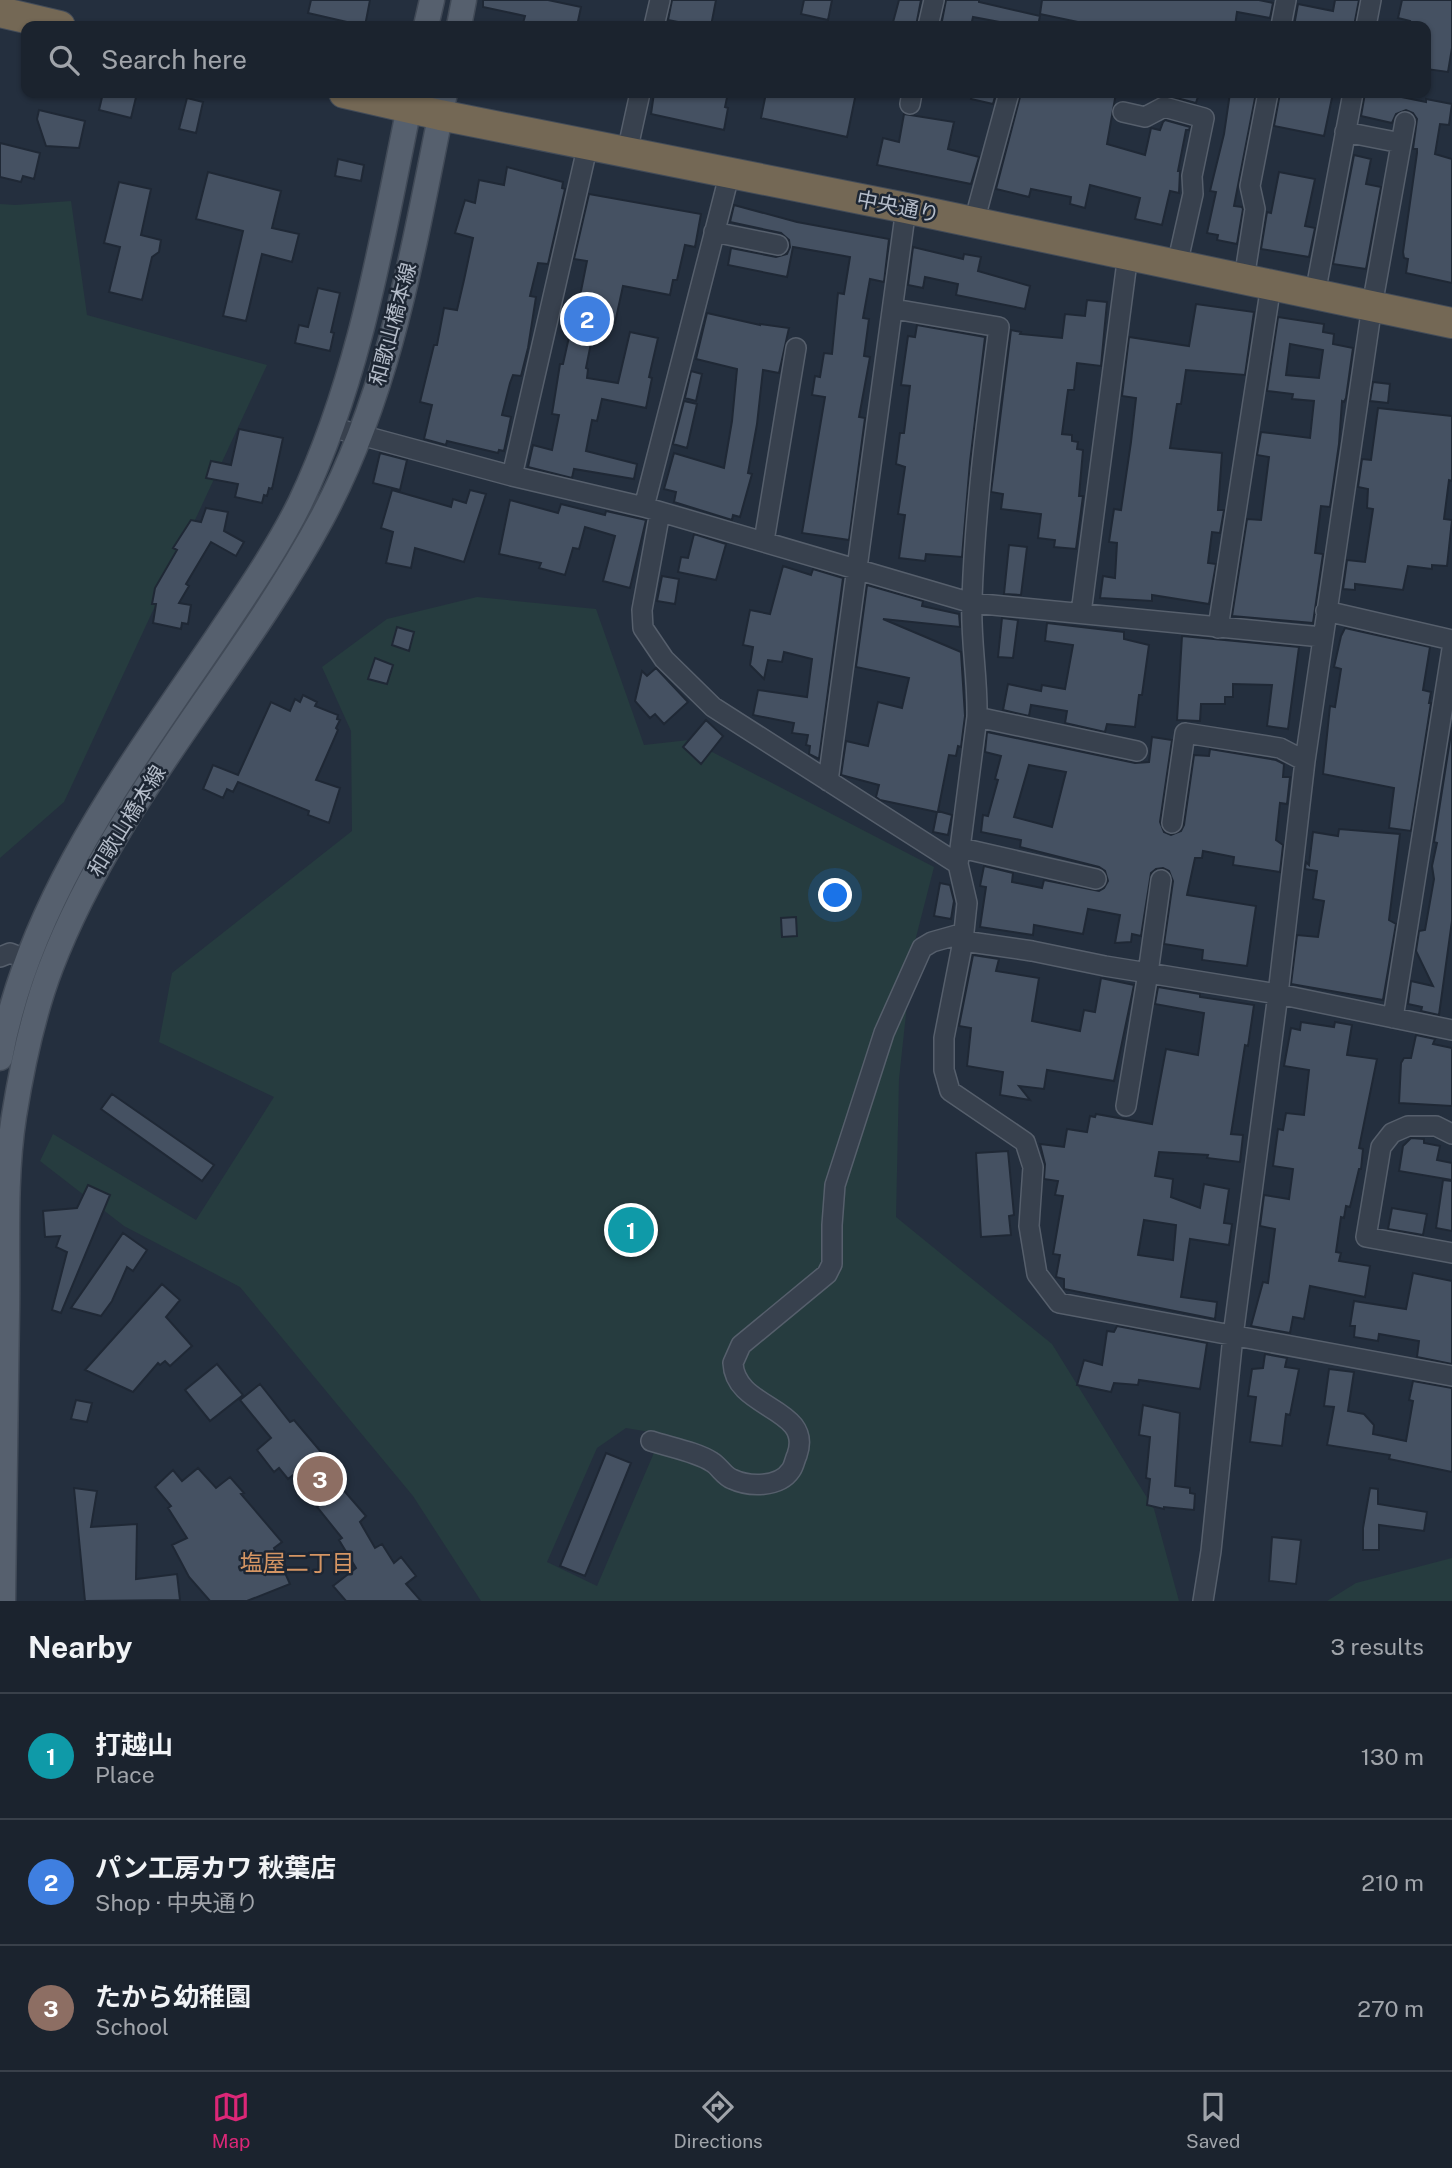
<!DOCTYPE html>
<html lang="en">
<head>
<meta charset="utf-8">
<style>
	:root { --surface:#1b232e; --page:#282f3a; --text:#f1f3f6; --muted:#a0a4aa; --line:#39404a; --accent:#db2777 }
	body { margin:0; font-family:"Public Sans","Noto Sans JP",sans-serif; background:var(--page); color:var(--text) }
	.you { position:absolute; left:836px; top:896px; width:24px; height:24px; margin:-18px; border:5px solid #fff; border-radius:50%; background:#1a73e8; box-shadow:0 0 0 10px #1a73e833 }
	.badge { display:grid; place-items:center; width:46px; height:46px; border-radius:50%; background:var(--accent); color:#fff; font-size:23px; font-weight:700 }
	.pin { position:absolute; translate:-50% -50%; border:4px solid #fff; box-shadow:0 2px 7px #0006 }
	.list { margin:0; padding:0; list-style:none }
	h2 { display:flex; justify-content:space-between; align-items:center; height:91px; margin:0; padding:0 28px; font-size:30px }
	h2 small { font-size:23px; font-weight:400; color:var(--muted) }
	.list li { display:grid; grid-template-columns:46px 1fr auto; gap:21px; align-items:center; box-sizing:border-box; height:126px; padding:0 28px; border-top:2px solid var(--line) }
	.list b { display:block; font-size:26px; white-space:nowrap }
	.list p { margin:0; font-size:23px; white-space:nowrap; color:var(--muted) }
	.list em { font-size:23px; font-style:normal; color:var(--muted) }
	.icon { flex:none; width:38px; height:38px; fill:none; stroke:currentColor; stroke-width:2; stroke-linecap:round; stroke-linejoin:round }
	.map { position:relative; flex:none; width:1452px; height:1601px; overflow:hidden }
	.search { position:absolute; background:var(--surface); box-shadow:0 2px 5px #0004; left:21px; right:21px; top:21px; height:77px; display:flex; align-items:center; gap:18px; box-sizing:border-box; padding:0 24px; border-radius:14px; color:var(--muted); font-size:26px }
	.sheet { height:469px; background:var(--surface) }
	nav { display:flex; justify-content:space-around; align-items:center; box-sizing:border-box; height:98px; border-top:2px solid var(--line); background:var(--surface); font-size:19px; color:var(--muted) }
	nav a { display:grid; justify-items:center; gap:4px }
	nav .on { color:var(--accent) }
	.map>svg:first-child { display:block }
	.green { fill:#263c3f; fill-rule:evenodd }
	.building { fill:#455162; stroke:#1f2835; stroke-width:2; fill-rule:evenodd }
	.lines { fill:none; stroke-linecap:round; stroke-linejoin:round }
	.minor-casing { stroke:#565f6c; stroke-width:22 }
	.major-casing { stroke:#414a57; stroke-width:27 }
	.highway-casing { stroke:#434c59; stroke-width:32 }
	.minor { stroke:#38414e; stroke-width:19 }
	.major { stroke:#56606e; stroke-width:24 }
	.highway { stroke:#746855; stroke-width:30 }
	.labels { text-anchor:middle; stroke-width:5; stroke-linejoin:round; paint-order:stroke }
	.street-label { font-size:21px; fill:#b4bcc9; stroke:#1d2633 }
	.neighbourhood-label { font-size:23px; fill:#d59563; stroke:#1d2633 }
</style>
</head>
<body>
<div class="map">
<svg width="1452" height="1601" viewBox="0 0 1452 1601">
	<rect width="100%" height="100%" fill="#242f3e"/>
	<path class="green" d="M71 201 87 315 267 365 64 802 0 858V204L15 205Z
		M477 597 596 609 644 745 689 740 934 867 913 949 899 1079 896 1217 1052 1344 1154 1509 1179 1601H481L413 1496 240 1287 124 1226 40 1161 53 1134 196 1220 274 1097 159 1042 172 973 352 831 351 731 322 667 387 619ZM626 1428 662 1434 597 1586 547 1562 597 1448Z
		M1452 1558V1601H1327L1356 1583Z"/>
	<path class="building" d="M311 0H370L365 26H346L347 22 308 13Z
		M483 0H548L581 7 577 26H537L523 23 525 16 483 7Z
		M672 0H716L711 26H698L668 20Z
		M804 0H832L828 20 801 14Z
		M899 0H921L916 26H892Z
		M946 0H979V2L1040 16 1038 26H1021L973 17 971 26H941Z
		M1042 0H1259L1273 3 1270 18 1237 12 1235 26H1077L1078 22 1040 14Z
		M1335 0H1359L1354 26H1294L1298 4 1333 11Z
		M1402 0H1452V48L1448 72 1426 69V26H1409L1410 21 1398 18Z
		M103 93H137L131 118 99 110Z
		M654 93H728L725 107 728 108 724 130 651 114Z
		M766 93H856L847 137 761 118Z
		M972 93H996L993 104 971 99Z
		M1021 93H1116L1107 144 1145 155 1151 128 1160 130 1163 122 1165 120 1190 127 1189 130H1186L1178 171H1180L1179 193 1170 191 1162 225 1135 219 1140 198 1090 185 1085 208 1070 204 1071 197 1031 189 1029 197 996 189Z
		M1170 93H1199L1196 103 1169 96Z
		M1230 93H1256L1234 206 1242 207 1243 209 1237 244 1217 240 1218 235 1207 233 1216 192 1210 191 1224 134Z
		M1280 93H1333L1324 136 1274 126Z
		M1365 93H1382L1426 102V99L1452 104 1449 125 1440 124 1435 154 1452 159V283L1406 273 1408 259 1404 258 1403 252 1417 153V149H1413L1417 119 1413 113 1406 110 1396 114 1392 123 1361 116Z
		M187 98 203 102 196 133 179 129Z
		M39 110 85 121 79 148 46 146 37 119Z
		M904 114 954 122 948 149 979 157 971 184 877 165 883 138 899 142Z
		M0 143 40 153 34 179 23 176 21 182 0 177Z
		M1354 155 1371 159 1366 184 1381 187 1366 269 1333 264Z
		M338 159 364 165 361 181 335 176Z
		M507 167 563 182 562 188 565 189 548 264 538 263 530 296 536 297 528 348 521 376 513 375 510 383 502 415 511 417 504 451 499 450 498 453 447 441 446 445 424 439 432 405 420 402 434 345H437L444 308 457 310 464 280 473 238 455 233 465 200 475 203 479 180 504 185Z
		M208 172 281 191 272 228 299 234 292 262 262 254 246 321 223 316 243 231 196 219Z
		M1279 172 1315 179 1305 226 1315 228 1309 257 1261 249 1267 212 1271 213Z
		M119 182 151 189 141 235 161 240 159 252 152 257 142 300 109 292 120 247 104 243Z
		M589 194 701 214 695 247 685 245 677 280H673L670 295 623 286 615 323 599 320 597 332 593 333 586 368 588 369 587 378 618 383 630 332 658 338 649 377 652 378 646 408 602 399 597 421 592 420 586 451 637 464 634 479 574 469 572 478 528 467 533 445 552 450 559 415 552 414 560 364H563L571 328 566 327 571 299 579 301 587 261 574 259Z
		M734 205 797 222 889 239 884 282 870 279 863 318 869 319 864 356 870 357 859 417 865 418 849 540 802 533 825 397 812 395 815 376 820 377 824 353 832 354 838 293 844 294 850 257 793 247 787 277 728 265 731 248 776 257 787 254 790 247 789 240 781 233 730 222Z
		M913 247 963 259 964 254 981 257 978 271 1030 286 1025 309 956 295 958 284 925 277 923 288 908 285Z
		M318 288 340 293 331 332 334 333 330 351 295 343 299 325 308 327Z
		M1087 300 1107 302 1101 366 1077 363 1074 390H1068L1062 434 1072 435V441L1078 442 1077 449 1083 450 1079 496H1083L1076 549 1054 547 1055 540 1038 538 1041 514 1001 509 1003 494 991 492 1011 330 1021 332 1020 334 1062 338 1065 314 1085 316Z
		M1196 304 1254 312 1245 375 1186 370 1181 404H1177L1170 448 1222 453 1218 510H1224L1220 533 1212 532 1208 563 1216 564 1209 604 1152 595V601L1100 598 1103 576 1115 578 1117 543 1109 542 1114 509 1121 510 1131 442 1136 398 1122 396 1129 337 1189 346Z
		M707 313 760 325V324L789 328 779 373 763 370 757 424 748 473 752 474 740 517 733 515 732 520 674 502 676 492 664 489 674 453 724 468 732 421 737 369 696 359Z
		M1278 317 1324 324 1323 332 1334 334 1333 344 1353 348 1346 398 1344 402 1342 401 1339 444 1330 507 1321 506 1315 553 1323 554 1313 623 1232 616 1247 519 1261 520 1269 457 1257 455 1261 432 1310 438 1314 401 1292 399 1293 394 1267 391ZM1290 344 1323 350 1319 378 1286 375Z
		M917 325 985 337 970 462 962 557 926 554 925 561 899 558 905 515 898 514 905 467 896 464 900 433H904L910 386 901 385 908 336 915 337Z
		M691 371 702 374 696 401 685 398Z
		M1373 382 1390 384 1388 403 1370 401Z
		M684 401 697 404 687 448 673 444Z
		M1378 408 1452 416V481L1449 480 1444 519 1452 520 1447 566 1432 565V569L1408 566 1403 590 1355 584V590L1343 589 1347 560 1365 562 1373 509 1367 508 1368 489 1358 487 1362 459 1371 460Z
		M239 429 283 438 272 489 269 488 267 496 264 495 262 503 235 497 238 484 206 478 211 461 231 465Z
		M380 453 407 460 400 490 373 483Z
		M392 490 451 507 453 499 466 503 470 490 486 494 464 562 415 548 411 568 386 563 393 532 381 528Z
		M510 500 558 513 561 504 605 515 606 511 646 520 630 588 603 581 615 536 585 527 579 549 573 548 565 575 539 568 541 563 499 554Z
		M206 508 228 512 224 531 244 542 236 556 211 542 186 584 189 586 179 603 191 605 188 624 182 623 181 629 153 623 156 604H152L155 588 177 550 173 548 191 520 201 522Z
		M694 534 726 544 716 580 678 572 681 557 688 558Z
		M1009 545 1027 547 1021 595 1004 594Z
		M783 566 811 575 813 569 843 578 819 759 809 754 810 746 806 745 808 735 792 733 794 723 753 715 758 690 807 697 812 659 784 652 782 662 768 660 764 679 750 665 753 647 743 645 750 610 770 614Z
		M662 576 679 579 675 604 657 601Z
		M867 585 923 601 922 606 959 614 960 627 883 619 961 652 965 716 961 747 958 746 956 756 949 755 938 811 952 815 948 835 933 832 937 812 880 800 876 797 879 785 841 775 846 741 868 746 878 702 902 708 909 678 856 667Z
		M1002 618 1018 620 1013 658 998 657Z
		M1047 623 1124 632V639L1149 645 1142 695H1139L1135 727 1107 724 1105 732 1065 723 1067 711 1031 705 1029 716 1003 710 1008 684 1041 691 1042 685 1065 689 1073 645 1045 641Z
		M397 627 414 632 409 651 392 645Z
		M1345 628 1430 647 1423 690 1431 692 1429 703H1431L1411 831 1389 828 1394 788 1323 774 1330 706 1335 707 1341 669 1334 667 1341 636Z
		M1182 636 1299 647 1288 729 1267 726 1272 685 1233 684V697H1225V704H1201L1200 721 1177 720Z
		M375 658 393 665 387 684 368 679Z
		M656 668 688 702 664 724 655 714 650 718 635 701 642 671 647 676Z
		M303 695 317 702 315 706 338 715 337 719 340 720 336 728 338 730 316 780 340 788 329 823 308 815 309 811 238 782 233 792 227 789 223 798 203 789 213 765 238 775 271 702 290 711 295 699 300 702Z
		M706 720 723 736 701 764 683 747Z
		M1452 727V921L1439 1015 1421 1011 1422 1007 1408 1004 1411 981 1433 986 1416 951 1419 931 1425 930 1434 879 1432 866 1437 843 1434 842Z
		M987 732 1135 763 1149 762 1152 737 1172 740 1160 822 1164 832 1171 835 1181 831 1184 825 1194 755 1209 756 1210 749 1276 760 1284 764 1283 777H1290L1287 804 1280 803 1276 840 1283 845 1280 872 1233 865 1234 857 1203 851 1202 858H1195L1187 895 1256 906 1247 966 1202 960 1203 950 1164 944 1173 881 1169 871 1163 868 1156 869 1151 873 1141 936 1132 934 1131 942 1115 943 1120 915 1088 909 1083 934 1034 925 1033 935 980 927 986 887 980 886 984 866 1013 873 1012 882 1042 888 1044 880 1099 891 1104 888 1108 881 1105 871 1099 867 1020 847 1021 840 981 832 983 815 988 816 998 780 995 779 1001 756 985 752ZM1029 765 1066 772 1052 827 1014 817Z
		M1339 829 1400 834 1389 920 1396 924 1383 1000 1291 984 1297 935 1318 937 1324 901 1313 899 1317 871 1305 869 1306 862 1309 865 1313 832 1338 836Z
		M940 883 950 885 954 901 951 919 934 916Z
		M796 917 797 936 782 937 781 918Z
		M973 955 999 959 996 971 1039 978 1032 1021 1080 1031 1084 1010 1095 1012 1101 978 1134 985 1114 1081 1047 1070 1044 1089 1019 1086 1030 1100 1000 1095 1003 1072 967 1066 971 1028 959 1026Z
		M1158 987 1200 994V997L1254 1005 1248 1046 1245 1045 1231 1134 1243 1135 1240 1162 1207 1158 1208 1155 1159 1152 1155 1176 1173 1179 1171 1197 1200 1208 1204 1184 1229 1189 1224 1223 1232 1224 1229 1245 1190 1239 1181 1297 1217 1302 1215 1319 1064 1289V1279L1056 1277 1060 1255 1053 1254 1063 1196 1055 1195 1058 1181 1044 1179 1045 1164 1040 1144 1064 1147 1067 1129 1087 1132 1090 1116 1095 1117 1096 1114 1152 1124 1166 1049 1198 1055 1204 1013 1155 1004ZM1144 1220 1176 1225 1173 1260 1138 1255Z
		M1301 1022 1334 1027 1335 1022 1352 1025 1347 1055 1377 1059 1359 1148 1363 1149 1361 1169H1359L1350 1207 1346 1206 1344 1218 1341 1217 1336 1252 1341 1253 1339 1261 1370 1266 1365 1297 1310 1286 1304 1319 1293 1317 1290 1333 1251 1326 1263 1282 1268 1283 1275 1229 1260 1226 1264 1195 1289 1199 1293 1169 1273 1166 1278 1129 1283 1130 1286 1113 1304 1115 1309 1070 1284 1066 1291 1028 1300 1030Z
		M1416 1035 1435 1039 1433 1044 1452 1048V1106L1399 1103 1401 1063 1404 1058H1411Z
		M112 1094 214 1165 202 1181 101 1109Z
		M1411 1138 1424 1139V1143L1440 1146 1437 1160 1452 1163V1180L1399 1171 1403 1146Z
		M1008 1151 1014 1215 1009 1216 1011 1235 981 1237 976 1153Z
		M1443 1180 1452 1181V1231L1436 1228Z
		M88 1185 110 1195 61 1313 52 1310 67 1252 56 1247 60 1236 45 1237 43 1211 77 1208Z
		M1392 1208 1427 1214 1423 1235 1388 1229Z
		M123 1233 147 1250 133 1271 127 1267 112 1301 101 1316 71 1308Z
		M1413 1273 1452 1281V1364L1417 1357 1419 1341 1379 1334 1378 1341 1354 1337 1355 1326H1350L1354 1301 1406 1309Z
		M162 1284 180 1300 166 1317 192 1346 170 1366 165 1361 160 1365 158 1363 133 1392 85 1370Z
		M1117 1326 1207 1343 1200 1389 1139 1380 1138 1385 1114 1383 1111 1392 1077 1385 1084 1360 1102 1365 1107 1331 1114 1332Z
		M1265 1354 1287 1358 1285 1367 1299 1369 1290 1415 1286 1414 1282 1446 1250 1442 1256 1397 1248 1396 1252 1369 1263 1368Z
		M217 1364 243 1395 210 1421 185 1390Z
		M1329 1369 1354 1372 1348 1411 1364 1414 1374 1425 1373 1434 1406 1441 1413 1401 1409 1400 1413 1381 1452 1388V1472L1389 1459 1390 1455 1327 1445 1334 1407 1324 1406Z
		M260 1384 290 1422 294 1420 321 1452 315 1457 366 1516 360 1522 375 1548 382 1544 394 1563 401 1557 416 1576 406 1584 421 1601H346L333 1586 356 1568 339 1540 342 1538 317 1507 322 1503 297 1472 288 1479 279 1468 274 1472 257 1450 271 1438 240 1400Z
		M76 1400 92 1403 87 1422 71 1419Z
		M1143 1405 1180 1413 1175 1486 1190 1488V1493L1195 1494 1194 1510 1164 1507V1509L1147 1505 1150 1479 1146 1478 1150 1437 1139 1435Z
		M606 1453 631 1463 585 1576 560 1566Z
		M198 1468 216 1488 230 1477 244 1493 241 1494 282 1542 274 1548 290 1584 247 1601H210L189 1577 172 1545 187 1538 168 1508 171 1506 155 1487 173 1470 182 1481Z
		M74 1488 97 1491 91 1527 137 1524 136 1579 177 1574 180 1600 85 1601Z
		M1370 1488 1378 1489V1504L1427 1512 1424 1531 1379 1525V1550H1363V1528Z
		M1272 1537 1301 1540 1296 1584 1269 1581Z"/>
	<g class="lines">
		<g class="minor-casing">
			<path id="minor" d="M654 26 660 0
				M928 26 934 0
				M1281 26 1286 0
				M1366 26 1371 0
				M910 104 912 93
				M1123 112 1145 117 1164 107 1204 118 1192 176 1193 194 1177 265
				M1345 132 1401 143
				M627 152 640 93
				M974 222 1009 93
				M714 232 778 245
				M1244 279 1255 209 1250 186 1268 93
				M1315 294 1353 93
				M894 309 999 327C987 418 975 508 972 599 970 638 978 677 977 717
				M331 427 512 476 644 507 972 603 1322 637
				M512 476 588 144
				M644 507 730 172
				M660 512 642 610 643 628 664 659 713 707 958 864 967 903 963 941 944 1038V1070L950 1091 1025 1142 1033 1167 1029 1226 1037 1274 1059 1303 1452 1376
				M764 541 796 348
				M1326 611 1452 640
				M1081 613 1128 254
				M1218 628 1271 285
				M828 781 906 208
				M1172 823 1185 733 1280 748 1305 761
				M961 848 1096 879
				M958 864 977 717 1137 751
				M963 941 1032 951 1105 966 1278 994 1452 1030
				M0 957 10 953 28 960
				M1393 1018 1452 649
				M1126 1106 1148 973 1161 880
				M1452 1134 1436 1126H1408L1392 1133 1381 1147 1366 1237 1452 1253
				M651 1441C669 1447 697 1452 712 1462 719 1466 724 1476 732 1479 749 1487 779 1488 791 1470 794 1466 795 1459 797 1455 814 1407 735 1410 733 1363L741 1345 827 1274 832 1264V1225L835 1185 884 1033 922 948 932 942 964 933
				M1203 1601 1211 1551 1233 1336 1278 994 1305 761 1372 306 1405 122"/>
		</g>
		<g class="major-casing">
			<path id="major" d="M426 26 432 0
				M459 26 464 0
				M0 1058C29 900 128 769 216 639 244 597 278 548 300 503 362 373 383 232 412 93
				M3 1601C4 1504 5 1407 7 1310 8 1246 4 1180 14 1116 22 1066 33 1014 51 967 114 802 239 672 322 518 393 386 415 237 445 93"/>
		</g>
		<g class="highway-casing">
			<path id="highway" d="M0 12 60 26
				M344 93 440 115 906 208 1452 323"/>
		</g>
		<use href="#minor" class="minor"/>
		<use href="#major" class="major"/>
		<use href="#highway" class="highway"/>
	</g>
	<g class="labels">
		<g class="street-label">
			<text transform="translate(898 207) rotate(11)" y="7">中央通り</text>
			<text transform="translate(393 324) rotate(-75)" y="7">和歌山橋本線</text>
			<text transform="translate(127 821) rotate(-58)" y="7">和歌山橋本線</text>
		</g>
		<g class="neighbourhood-label">
			<text x="297" y="1571">塩屋二丁目</text>
		</g>
	</g>
</svg>
<div class="you"></div>
<div class="pin badge" style="left:631px;top:1230px;background:#0f9aa8">1</div>
<div class="pin badge" style="left:587px;top:319px;background:#3f7fe0">2</div>
<div class="pin badge" style="left:320px;top:1479px;background:#8d6e63">3</div>
<div class="search"><svg class="icon" aria-label="search" viewBox="0 0 24 24"><circle cx="10" cy="10" r="6"/><path d="M15 15l6 6"/></svg>Search here</div>
</div>
<section class="sheet">
<h2>Nearby<small>3 results</small></h2>
<ul class="list">
<li><span class="badge" style="background:#0f9aa8">1</span><div><b>打越山</b><p>Place</p></div><em>130 m</em></li>
<li><span class="badge" style="background:#3f7fe0">2</span><div><b>パン工房カワ 秋葉店</b><p>Shop · 中央通り</p></div><em>210 m</em></li>
<li><span class="badge" style="background:#8d6e63">3</span><div><b>たから幼稚園</b><p>School</p></div><em>270 m</em></li>
</ul>
</section>
<nav>
<a class="on"><svg class="icon" aria-label="map" viewBox="0 0 24 24"><path d="M3 6l6-2 6 2 6-2v14l-6 2-6-2-6 2zM9 4v14M15 6v14"/></svg>Map</a>
<a><svg class="icon" aria-label="directions" viewBox="0 0 24 24"><path d="M12 3l9 9-9 9-9-9zM9 14v-3h6M13 9l2 2-2 2"/></svg>Directions</a>
<a><svg class="icon" aria-label="saved" viewBox="0 0 24 24"><path d="M7 4h10v16l-5-4-5 4z"/></svg>Saved</a>
</nav>
</body>
</html>
